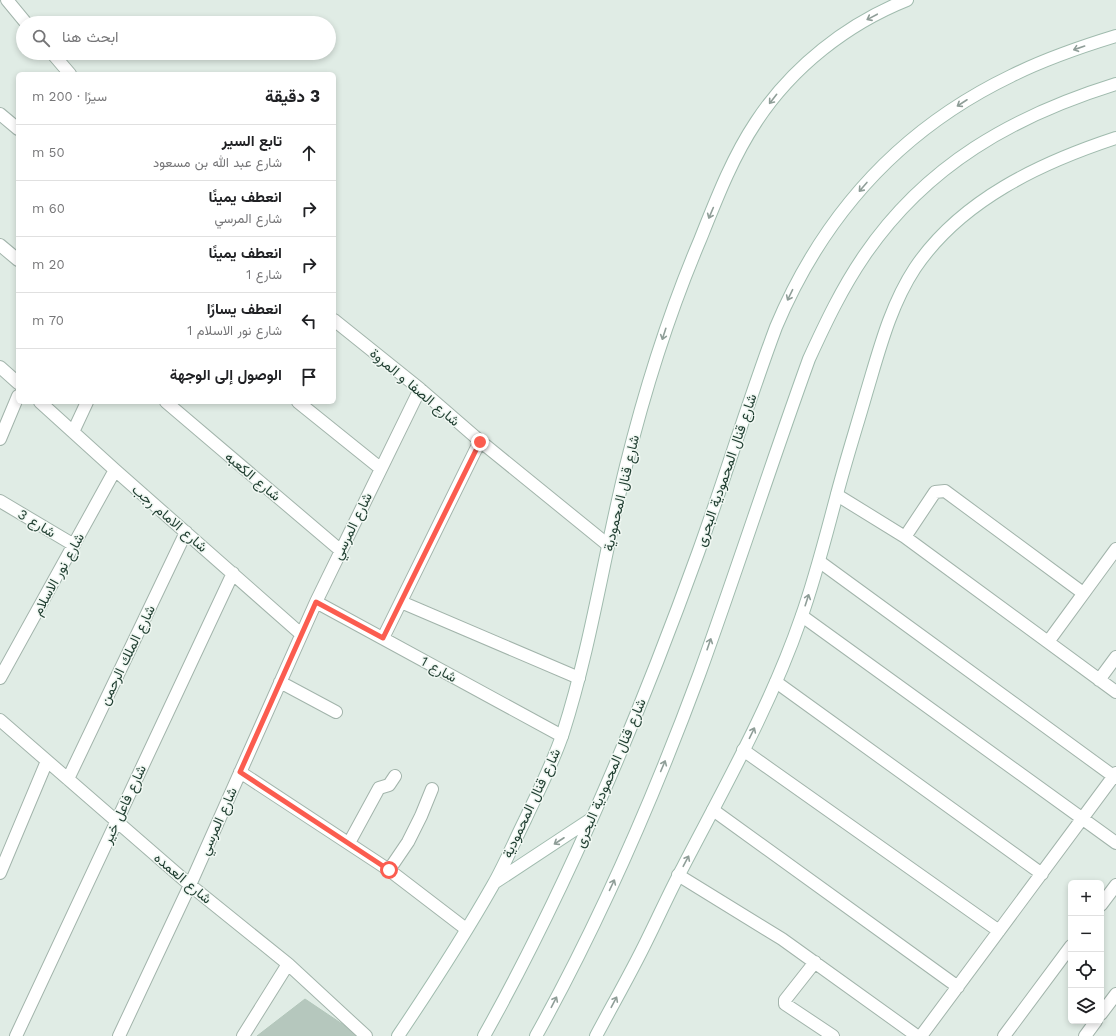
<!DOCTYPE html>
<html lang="ar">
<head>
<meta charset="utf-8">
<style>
	:root { --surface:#fff; --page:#f2f2f2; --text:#202124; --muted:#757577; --line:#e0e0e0 }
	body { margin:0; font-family:"Work Sans",Vazirmatn,sans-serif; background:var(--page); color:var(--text); direction:rtl }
	.controls { position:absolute; right:12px; bottom:12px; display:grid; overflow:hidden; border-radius:6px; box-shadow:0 2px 6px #0003 }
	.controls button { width:36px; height:36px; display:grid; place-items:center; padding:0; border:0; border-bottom:1px solid var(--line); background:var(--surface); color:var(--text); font:20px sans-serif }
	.stop { position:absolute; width:12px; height:12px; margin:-9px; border:3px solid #fb5c4f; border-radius:50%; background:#fff }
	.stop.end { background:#fb5c4f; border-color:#fff; box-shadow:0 1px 4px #0008 }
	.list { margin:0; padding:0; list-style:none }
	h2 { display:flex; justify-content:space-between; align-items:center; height:52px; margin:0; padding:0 16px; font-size:17px }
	h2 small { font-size:13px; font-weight:400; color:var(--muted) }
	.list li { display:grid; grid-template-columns:26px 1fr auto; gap:12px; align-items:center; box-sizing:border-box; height:56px; padding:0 16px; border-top:1px solid var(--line) }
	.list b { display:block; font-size:15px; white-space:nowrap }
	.list p { margin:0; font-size:13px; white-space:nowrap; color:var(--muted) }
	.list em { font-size:13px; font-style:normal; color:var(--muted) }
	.icon { flex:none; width:22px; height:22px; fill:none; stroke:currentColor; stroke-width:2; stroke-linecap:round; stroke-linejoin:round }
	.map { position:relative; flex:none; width:1116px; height:1036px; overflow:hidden; direction:ltr }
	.search { position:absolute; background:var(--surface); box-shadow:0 2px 6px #0003; left:16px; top:16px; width:320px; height:44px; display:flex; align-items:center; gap:10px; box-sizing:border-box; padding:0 14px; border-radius:22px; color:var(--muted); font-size:15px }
	.panel { position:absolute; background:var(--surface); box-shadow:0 2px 6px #0003; left:16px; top:72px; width:320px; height:332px; border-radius:6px; direction:rtl }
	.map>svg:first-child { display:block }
	.building { fill:#b5c7bd; stroke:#b2c6ba }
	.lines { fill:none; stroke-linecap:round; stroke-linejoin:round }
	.street-casing { stroke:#a2b4ab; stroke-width:14 }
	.secondary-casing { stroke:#a0bbae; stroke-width:14 }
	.street { stroke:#fff; stroke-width:12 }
	.secondary { stroke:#fff; stroke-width:12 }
	.oneway { stroke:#8f9e98 }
	.route { stroke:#fb5c4f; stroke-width:5 }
	.labels { text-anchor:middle; stroke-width:3; stroke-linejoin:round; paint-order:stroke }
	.street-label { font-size:14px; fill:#1f3d30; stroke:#f1f8f3 }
</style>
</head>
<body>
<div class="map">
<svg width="1116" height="1036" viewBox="0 0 1116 1036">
	<rect width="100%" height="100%" fill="#e0ece5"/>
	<path class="building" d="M305 999 357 1034 360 1036H257Z"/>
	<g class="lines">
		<g class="street-casing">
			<path id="street" d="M7 0 26 23
				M52 53 70 74
				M0 114 18 129
				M0 245 18 260
				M334 320 420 389 480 441 608 545
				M0 367 18 383
				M40 402 115 470 301 634
				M166 402 340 550
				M298 402 380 468
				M73 432 87 402
				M0 439 18 396
				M837 495 905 537 1116 692
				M0 501 74 545
				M905 537 935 492 945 491 1083 593
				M820 562 1116 778
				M316 602 562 736
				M401 602 579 678
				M802 616 1116 843
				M383 638 480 441
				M1048 642 1116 549
				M0 678 115 470
				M1099 680 1116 657
				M280 682 336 712
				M776 682 1042 874
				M0 720 190 885 288 964 366 1036
				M743 750 999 931
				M240 772 389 870 466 929
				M68 779 186 532
				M713 810 958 987
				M349 843 379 788 389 785 395 776
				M389 870 408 842 421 816 432 789
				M0 873 47 761
				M678 875 782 939 917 1036
				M1101 905 1116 885
				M815 962 785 1000V1004L833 1036
				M1101 1014 1116 994
				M16 1036 233 573
				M119 1036 190 885 316 602 420 389
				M243 1036 288 964
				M921 1036 1116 773
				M1004 1036 1071 946
				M1085 1036 1096 1021"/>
		</g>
		<g class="secondary-casing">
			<path id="secondary" d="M494 883 591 819
				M398 1036C431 987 464 936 493 885 505 864 514 842 525 820 538 792 553 763 563 733 591 646 604 555 626 466 645 389 669 313 700 240 716 200 732 158 756 122 792 67 847 24 907 0
				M484 1036C570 882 638 719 698 553 725 478 748 402 776 327 823 215 901 129 1011 76 1045 59 1080 47 1116 36
				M536 1036C600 921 653 799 699 675 737 570 771 464 809 359 825 324 842 288 864 256 926 165 1013 116 1116 84
				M596 1036C613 1004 631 973 647 940 659 916 670 891 683 867 725 786 771 705 801 618 815 579 825 539 836 498 845 463 856 429 866 394 879 351 890 306 915 268 961 200 1040 163 1116 138"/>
		</g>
		<use href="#street" class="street"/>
		<use href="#secondary" class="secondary"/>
	</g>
	<defs><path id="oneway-shaft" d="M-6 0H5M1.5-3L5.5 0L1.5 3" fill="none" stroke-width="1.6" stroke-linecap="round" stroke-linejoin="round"/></defs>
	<g class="oneway">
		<use href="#oneway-shaft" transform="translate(872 17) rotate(152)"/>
		<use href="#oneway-shaft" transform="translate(1079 48) rotate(161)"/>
		<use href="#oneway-shaft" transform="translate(773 99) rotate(128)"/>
		<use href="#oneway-shaft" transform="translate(962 103) rotate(147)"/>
		<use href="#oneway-shaft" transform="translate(863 187) rotate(131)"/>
		<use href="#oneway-shaft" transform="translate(711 213) rotate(113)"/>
		<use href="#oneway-shaft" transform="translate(790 295) rotate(116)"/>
		<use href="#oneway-shaft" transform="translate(664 334) rotate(108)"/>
		<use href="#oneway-shaft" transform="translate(807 600) rotate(-72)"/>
		<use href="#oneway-shaft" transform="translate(709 644) rotate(-71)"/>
		<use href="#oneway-shaft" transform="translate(752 733) rotate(-64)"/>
		<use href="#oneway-shaft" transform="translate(663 766) rotate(-67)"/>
		<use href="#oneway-shaft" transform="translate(559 841) rotate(147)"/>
		<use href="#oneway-shaft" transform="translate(686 861) rotate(-62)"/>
		<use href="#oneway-shaft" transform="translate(612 885) rotate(-65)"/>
		<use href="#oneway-shaft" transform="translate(554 1002) rotate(-63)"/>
		<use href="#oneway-shaft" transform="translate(614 1002) rotate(-62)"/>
	</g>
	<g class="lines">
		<path class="route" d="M389 870 240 772 316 602 383 638 480 442"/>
	</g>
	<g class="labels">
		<g class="street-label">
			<text transform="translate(415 387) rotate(40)" y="5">شارع الصفا و المروة</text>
			<text transform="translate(726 470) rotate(-71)" y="5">شارع قنال المحمودية البحرى</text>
			<text transform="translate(253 476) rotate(40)" y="5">شارع الكعبه</text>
			<text transform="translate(621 493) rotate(-77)" y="5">شارع قنال المحمودية</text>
			<text transform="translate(170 518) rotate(41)" y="5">شارع الامام رجب</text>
			<text transform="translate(37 523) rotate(31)" y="5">شارع 3</text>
			<text transform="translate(352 526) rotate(-64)" y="5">شارع المرسي</text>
			<text transform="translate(58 574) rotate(-61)" y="5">شارع نور الاسلام</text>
			<text transform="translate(127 655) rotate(-64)" y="5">شارع الملك الرحمن</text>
			<text transform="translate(439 669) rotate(29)" y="5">شارع 1</text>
			<text transform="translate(610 773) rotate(-67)" y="5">شارع قنال المحمودية البحرى</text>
			<text transform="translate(531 803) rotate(-65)" y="5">شارع قنال المحمودية</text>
			<text transform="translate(124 804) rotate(-65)" y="5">شارع فاعل خير</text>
			<text transform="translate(218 821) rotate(-66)" y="5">شارع المرسي</text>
			<text transform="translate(183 878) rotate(40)" y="5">شارع العمده</text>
		</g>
	</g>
</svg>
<div class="controls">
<button>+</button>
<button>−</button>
<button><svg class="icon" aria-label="locate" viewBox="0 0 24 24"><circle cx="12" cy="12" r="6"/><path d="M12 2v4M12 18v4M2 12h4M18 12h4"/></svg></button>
<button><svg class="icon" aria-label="layers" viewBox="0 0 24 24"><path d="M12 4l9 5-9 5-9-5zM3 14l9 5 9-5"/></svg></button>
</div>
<div class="stop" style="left:389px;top:870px"></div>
<div class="stop end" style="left:480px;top:442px"></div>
<div class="search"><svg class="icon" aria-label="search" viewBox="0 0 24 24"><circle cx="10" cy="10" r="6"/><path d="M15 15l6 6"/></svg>ابحث هنا</div>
<section class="panel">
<h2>3 دقيقة<small>سيرًا · 200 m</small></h2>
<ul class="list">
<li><svg class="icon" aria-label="ahead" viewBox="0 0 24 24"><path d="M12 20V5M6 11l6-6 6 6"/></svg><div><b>تابع السير</b><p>شارع عبد الله بن مسعود</p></div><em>50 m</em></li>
<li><svg class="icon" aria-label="right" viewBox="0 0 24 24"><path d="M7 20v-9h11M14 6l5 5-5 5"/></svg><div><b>انعطف يمينًا</b><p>شارع المرسي</p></div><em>60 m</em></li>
<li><svg class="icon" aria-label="right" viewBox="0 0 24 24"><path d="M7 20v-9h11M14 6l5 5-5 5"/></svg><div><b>انعطف يمينًا</b><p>شارع 1</p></div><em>20 m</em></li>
<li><svg class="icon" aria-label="left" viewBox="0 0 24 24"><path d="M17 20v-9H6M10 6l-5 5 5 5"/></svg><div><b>انعطف يسارًا</b><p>شارع نور الاسلام 1</p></div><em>70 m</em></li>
<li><svg class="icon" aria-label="arrive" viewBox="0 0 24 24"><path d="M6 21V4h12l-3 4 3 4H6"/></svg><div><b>الوصول إلى الوجهة</b></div></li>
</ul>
</section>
</div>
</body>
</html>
